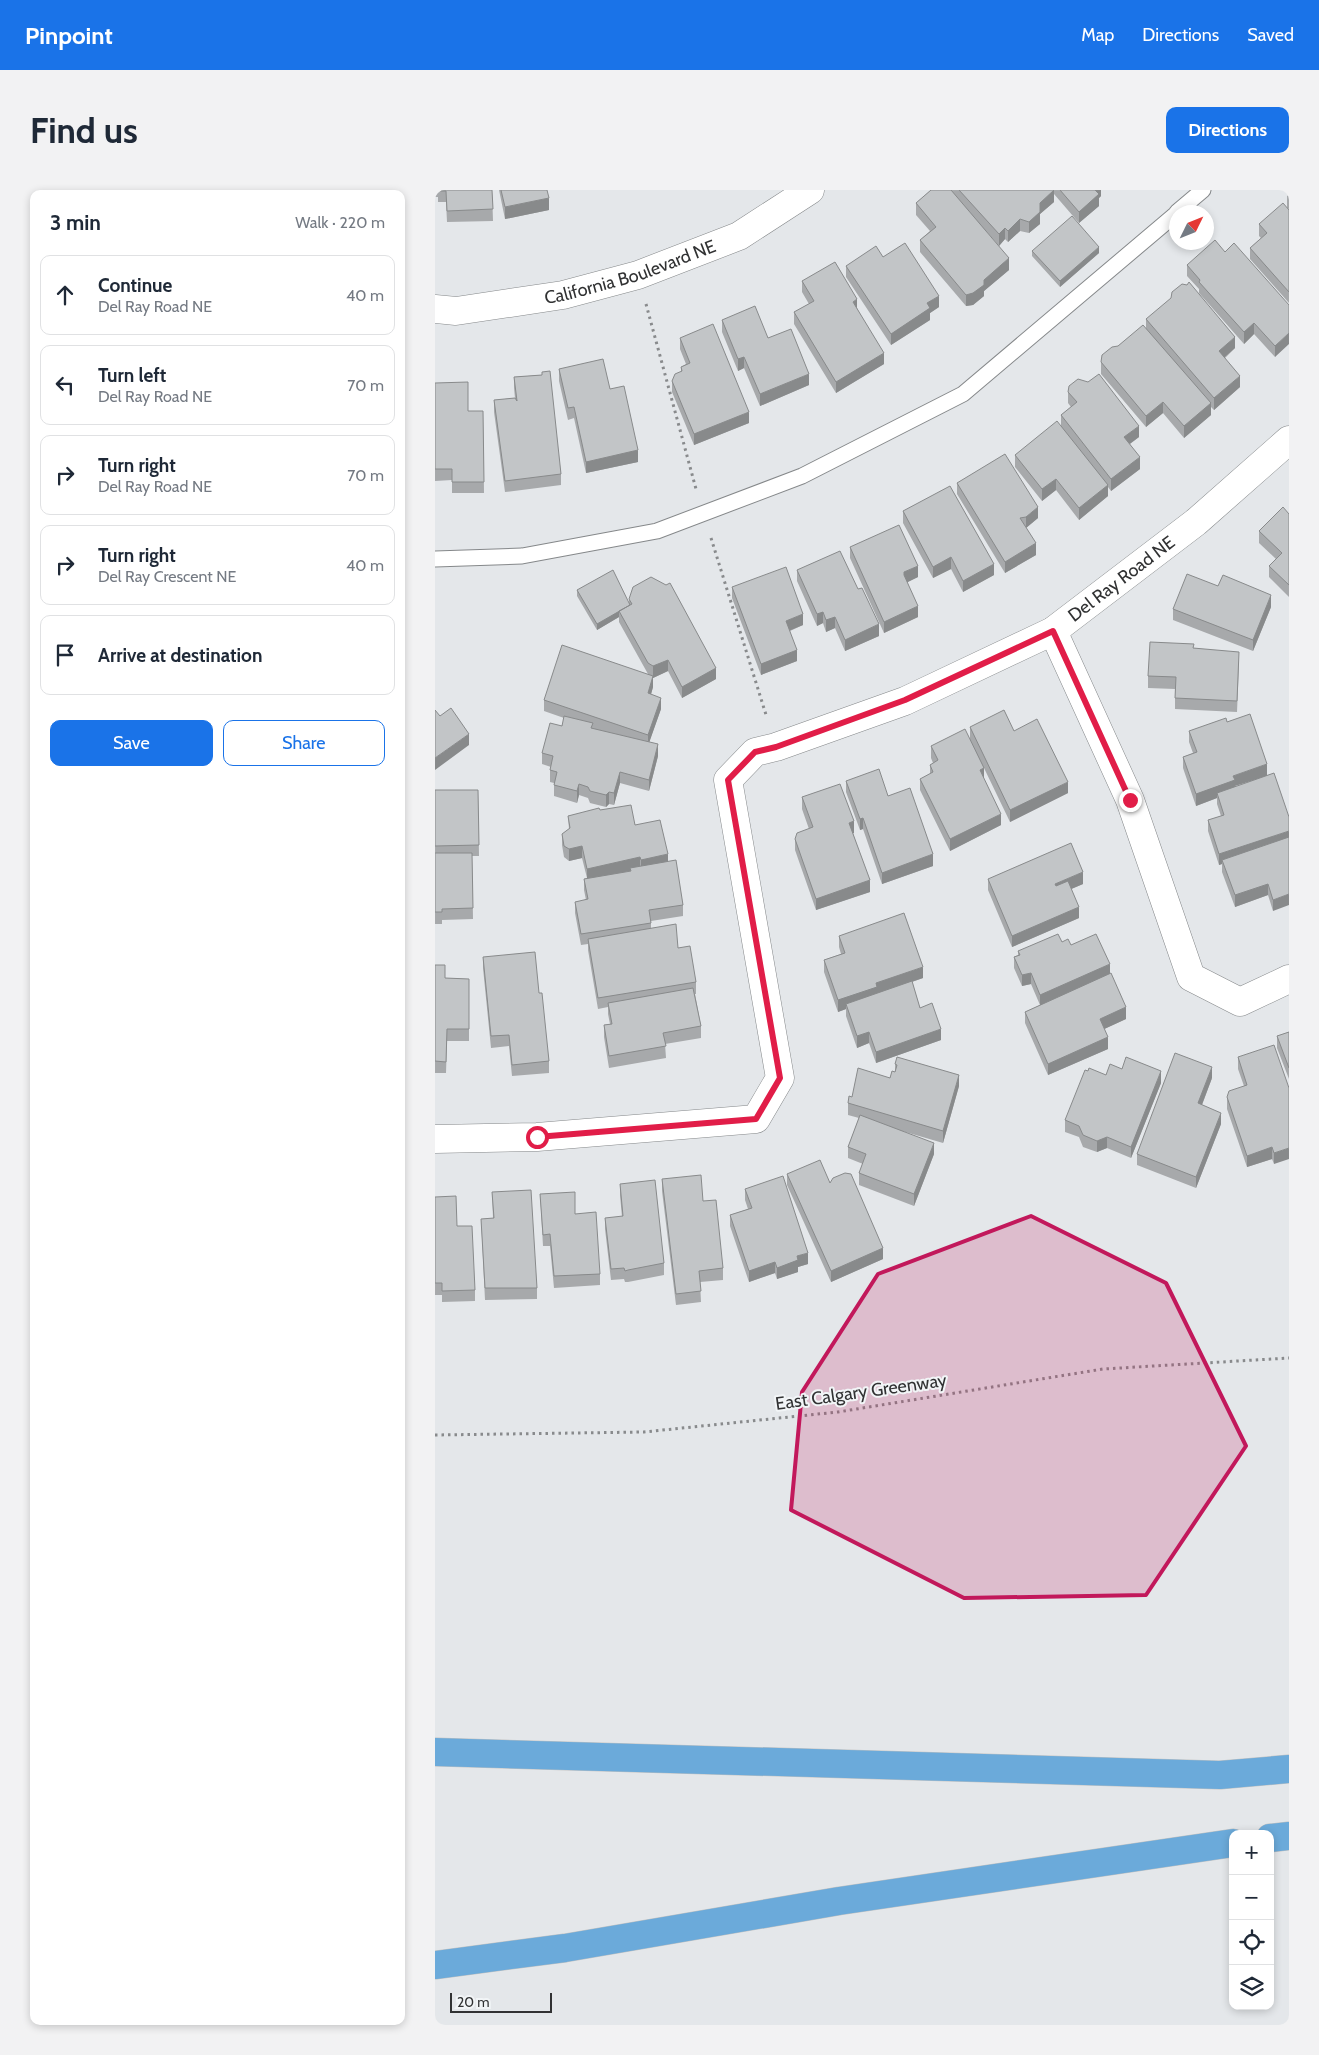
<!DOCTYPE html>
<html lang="en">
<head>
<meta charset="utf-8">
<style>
	:root { --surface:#fff; --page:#f2f2f3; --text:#1f2937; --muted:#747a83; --line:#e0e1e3; --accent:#1a73e8 }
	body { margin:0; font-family:Cabin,sans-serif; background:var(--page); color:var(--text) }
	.controls { position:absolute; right:15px; bottom:15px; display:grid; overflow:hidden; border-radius:10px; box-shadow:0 2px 8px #0003 }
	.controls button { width:45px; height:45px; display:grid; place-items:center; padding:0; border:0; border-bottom:1px solid var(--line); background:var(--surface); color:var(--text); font:25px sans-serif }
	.compass { position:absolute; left:734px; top:15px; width:45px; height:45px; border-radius:50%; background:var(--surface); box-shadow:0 2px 8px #0003; rotate:47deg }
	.scale { position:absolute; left:15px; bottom:12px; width:102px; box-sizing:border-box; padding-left:5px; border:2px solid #313233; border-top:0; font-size:14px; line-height:18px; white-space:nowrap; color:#313233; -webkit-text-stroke:4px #f2f5f7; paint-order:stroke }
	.stop { position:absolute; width:15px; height:15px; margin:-11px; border:4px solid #e11d48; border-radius:50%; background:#fff }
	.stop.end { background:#e11d48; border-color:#fff; box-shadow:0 1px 5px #0008 }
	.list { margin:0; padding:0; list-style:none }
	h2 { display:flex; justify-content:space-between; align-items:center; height:65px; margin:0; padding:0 20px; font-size:21px }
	h2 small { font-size:16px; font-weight:400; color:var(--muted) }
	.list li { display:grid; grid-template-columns:32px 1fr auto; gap:15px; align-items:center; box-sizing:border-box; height:80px; margin:0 10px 10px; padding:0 10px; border:1px solid var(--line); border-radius:10px }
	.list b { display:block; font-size:19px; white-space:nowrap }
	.list p { margin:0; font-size:16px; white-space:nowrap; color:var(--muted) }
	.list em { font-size:16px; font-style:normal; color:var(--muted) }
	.actions { display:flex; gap:10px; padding:15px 20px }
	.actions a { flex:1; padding:11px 0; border:1px solid var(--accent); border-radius:10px; text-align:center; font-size:18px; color:var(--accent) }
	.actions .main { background:var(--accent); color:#fff }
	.icon { flex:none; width:28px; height:28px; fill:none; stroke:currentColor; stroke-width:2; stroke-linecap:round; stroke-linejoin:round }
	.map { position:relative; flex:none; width:854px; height:1835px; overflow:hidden; border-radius:10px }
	header { display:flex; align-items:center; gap:30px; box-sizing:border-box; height:70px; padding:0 25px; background:var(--accent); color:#fff }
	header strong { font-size:24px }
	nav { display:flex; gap:28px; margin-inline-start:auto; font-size:18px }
	.intro { display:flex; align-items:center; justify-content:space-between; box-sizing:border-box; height:120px; padding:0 30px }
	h1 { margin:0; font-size:35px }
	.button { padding:12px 22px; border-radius:10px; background:var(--accent); color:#fff; font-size:18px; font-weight:700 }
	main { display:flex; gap:30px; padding:0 30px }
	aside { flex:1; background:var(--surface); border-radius:10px; box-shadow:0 2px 8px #0003 }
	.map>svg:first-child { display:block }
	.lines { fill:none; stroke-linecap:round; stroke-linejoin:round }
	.service-casing { stroke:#85888a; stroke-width:17 }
	.minor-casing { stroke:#85888a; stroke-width:29 }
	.tertiary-casing { stroke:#85888a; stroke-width:29 }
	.motorway-casing { stroke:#c1c2c2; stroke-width:29 }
	.path { stroke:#888a8c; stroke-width:3; stroke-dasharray:2.5 4; stroke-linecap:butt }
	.service { stroke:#fff; stroke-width:15 }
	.minor { stroke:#fff; stroke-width:28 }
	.tertiary { stroke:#fff; stroke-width:28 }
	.motorway { stroke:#6baada; stroke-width:28 }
	.wall { fill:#a7a9ab }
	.shaded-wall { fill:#888a8b }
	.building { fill:#c2c5c7; stroke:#888a8b }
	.route { stroke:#e11d48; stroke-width:6 }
	.marked { fill:#c2185b; fill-opacity:0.2; stroke:#c2185b; stroke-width:4; stroke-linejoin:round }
	.labels { text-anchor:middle; stroke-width:4; stroke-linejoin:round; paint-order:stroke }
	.street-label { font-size:18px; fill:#313233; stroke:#f2f5f7 }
</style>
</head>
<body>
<header>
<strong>Pinpoint</strong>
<nav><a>Map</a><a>Directions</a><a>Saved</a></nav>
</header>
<div class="intro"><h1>Find us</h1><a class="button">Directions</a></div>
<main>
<aside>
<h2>3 min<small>Walk · 220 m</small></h2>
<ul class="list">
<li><svg class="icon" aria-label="ahead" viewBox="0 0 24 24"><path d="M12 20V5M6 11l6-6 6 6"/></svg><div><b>Continue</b><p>Del Ray Road NE</p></div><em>40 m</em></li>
<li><svg class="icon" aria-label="left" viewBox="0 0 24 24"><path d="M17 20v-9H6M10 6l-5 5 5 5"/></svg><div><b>Turn left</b><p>Del Ray Road NE</p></div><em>70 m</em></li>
<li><svg class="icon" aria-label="right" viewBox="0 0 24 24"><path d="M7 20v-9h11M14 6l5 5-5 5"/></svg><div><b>Turn right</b><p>Del Ray Road NE</p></div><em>70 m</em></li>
<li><svg class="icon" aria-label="right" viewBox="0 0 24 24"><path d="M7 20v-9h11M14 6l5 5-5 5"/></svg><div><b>Turn right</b><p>Del Ray Crescent NE</p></div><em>40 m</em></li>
<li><svg class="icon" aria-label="arrive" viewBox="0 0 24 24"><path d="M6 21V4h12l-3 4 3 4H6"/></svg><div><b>Arrive at destination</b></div></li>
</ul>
<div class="actions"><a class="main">Save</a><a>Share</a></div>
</aside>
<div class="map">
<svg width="854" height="1835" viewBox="0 0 854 1835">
	<rect width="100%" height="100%" fill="#e4e7ea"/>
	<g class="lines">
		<g class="service-casing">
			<path id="service" d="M742 22 768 0
				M0 369 87 366 222 341 367 286 528 204 742 23"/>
		</g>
		<g class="minor-casing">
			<g id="minor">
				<path d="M618 441 695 610 756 787 805 812 854 789"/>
				<path id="s1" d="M0 949 102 947 321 929 345 888 293 590 320 562 341 557 470 511 618 441 761 332 854 250"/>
			</g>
		</g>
		<g class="tertiary-casing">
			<g id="tertiary">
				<path id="s2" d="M0 119 21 121 128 105 203 85 304 46 375 0"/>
			</g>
		</g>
		<g class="motorway-casing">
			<path id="motorway" d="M0 1562 785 1585 854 1579
				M835 1648 854 1646
				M0 1775 130 1758 404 1711 798 1653"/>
		</g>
		<path class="path" d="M211 114 261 299
			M276 348 332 528
			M0 1245 209 1242 403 1222 668 1179 854 1168"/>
		<use href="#service" class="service"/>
		<use href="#minor" class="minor"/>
		<use href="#tertiary" class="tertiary"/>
		<use href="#motorway" class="motorway"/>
	</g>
	<path class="wall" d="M0 0H57L58 31 12 32 11 12H3V7H0Z
		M64 0H112L114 20 70 29Z
		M496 0H666V6L664 8V16L644 33 619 4V12L605 24V34L594 43 585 41 573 52 570 49 564 56 550 40 574 80 549 101V106L538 115 531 116 485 62V50L495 41 481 25V13Z
		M854 5V19L852 18V6Z
		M854 20V113L815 69V58L826 48 824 46V34Z
		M597 61 664 63 625 97 597 66Z
		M790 62 854 115 840 167 819 144 809 154 764 103V99L752 86V75Z
		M448 67 504 117 495 123V130L456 155 411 87V76Z
		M367 91 422 118 449 174 401 203 359 134V122L374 114 367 102Z
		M711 129 800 158 790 168 805 197 779 220 776 217V225L749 248 728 223 711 237 666 184V172L683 156 711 138Z
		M287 130 333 148 374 195 325 216 309 178 303 181 287 142Z
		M245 148 314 233 259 255 237 202V191L246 182V177L251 174 245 159Z
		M124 179 175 199 203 272 151 283 139 228 133 230 124 191Z
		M107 182 126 284V295L70 302 59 222V210L80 208 79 198V187L107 185Z
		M0 193 33 221H48L49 303H17V290L0 291Z
		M633 202 704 247 695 254 705 279 676 301 673 297V306L644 330 621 300 607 311 580 277V265L626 236V225L636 217 633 213Z
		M522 293 603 328 591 338 601 365 570 383 522 304Z
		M468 321 559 385 528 402 516 379 498 388 468 333Z
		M854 324V407L834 387V376L841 369 824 353V341Z
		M415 357 483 387 472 392 483 427 449 443 415 368Z
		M362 380 444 446 410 461 400 438 391 442 388 433 382 436 362 391Z
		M783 396 836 417 818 461 738 430V419Z
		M297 397 368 435 355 441 362 471 326 485 297 408Z
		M142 400 194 414V409L281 489 247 508 233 481 218 488V497L216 504 226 519 214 552 223 566 214 601 185 593 179 615 174 614 171 617 155 613 153 608 144 605 142 613 119 606V593L115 592V580L116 577 107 574V563L127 536 129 528 109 521V510L213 484 184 432V427L162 440 142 406Z
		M759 458 804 473 802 522 740 519V499L713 498V486Z
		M535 537 579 541 633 603 575 632 549 578V589L566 635 515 661 485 600V589L495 584V575L498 573 496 568V556L535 549Z
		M754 541 800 597 839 583 838 721 833 705 800 717 787 682V674L784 675 773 641V630L786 626 782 614V608L761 616 748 578V567L758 563 754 552Z
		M411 591 453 606 498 676 447 694 428 639 425 640 411 602Z
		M0 600H43L44 666H37L38 729 7 730V734H0Z
		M367 607 419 643H418L435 702 381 720 360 660V649L374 639 367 619Z
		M165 620 200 635 233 672 248 715V726L216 731V738L243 758 261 792V804H260L266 836V848L230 854 231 868 174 878 169 847V835L175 834 173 824V817L163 819 153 760V754L146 755 140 723V712L151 710 149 700V689L152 688 147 668 134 671 129 667 127 655V644L134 639 133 626Z
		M553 689 648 694 636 699 644 728 577 757 553 700Z
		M404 746 488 788 477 792 485 818 506 850 441 873 434 853 422 858 411 826V819L403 822 389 782V770L406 764 404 757Z
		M627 752 636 755 675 784 691 829 669 839 673 859 613 885 590 833V822L605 815 596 794 587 796 579 778V767L583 765V761Z
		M48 767 104 803 114 871V883L77 886 74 856 56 858 48 778Z
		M0 775 10 788 34 789V851H12L11 883H0Z
		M854 842V889L842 858V846Z
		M803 867 854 898 839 974 837 969 812 977 792 919V907L809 896 803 879Z
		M460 874 524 896 508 953 467 941 499 964 479 1016 424 995V983L428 974 413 968V957L424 928 413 925V913L417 907 455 888 460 882Z
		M687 879 726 893 696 968 672 958 662 962 648 957 644 947 630 942V930L671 885Z
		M777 888 767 915 786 934 761 998 702 975V964Z
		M352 984 395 993 448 1069 396 1092 352 995Z
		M227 989 268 1011 288 1078V1090L265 1092 266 1112 241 1115 227 1001Z
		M185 994 229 1073V1085L193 1092H190L189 1089 176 1090 170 1039V1028L187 1027 185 1005Z
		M310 999 373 1074 363 1077V1082L342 1089 340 1083 314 1092 295 1036V1025L313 1019 310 1010Z
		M57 1002 102 1098V1109L50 1110 46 1029 58 1028Z
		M105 1004 140 1024 165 1084V1095L119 1098 115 1056H108Z
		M0 1007 22 1036 40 1100V1111L7 1112V1105H0Z"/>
	<path class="shaded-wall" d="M619 0V12L605 24V34L594 43V32L605 13Z
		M660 0H666V6L664 8V16L644 33V22Z
		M114 8V20L70 29V17Z
		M585 29V41L573 52V41Z
		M570 38V49L564 56V44Z
		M664 57V63L625 97V91Z
		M574 68V80L549 101V106L538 115 531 116V105Z
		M504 106V117L495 123V130L456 155V144L492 113Z
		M422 109V121L418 112Z
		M819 133V144L809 154V142Z
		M854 143V154L840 167V156Z
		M800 147V158L784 172V161Z
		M449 163V174L401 203V192Z
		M309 167V178L303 181V169Z
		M374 184V195L325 216V204Z
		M805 186V197L779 220V208Z
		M728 212V223L711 237V226Z
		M776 213V225L749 248V236Z
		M314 222V233L259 255V244Z
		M704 236V247L689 258V247Z
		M203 260V272L151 283V272Z
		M705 267V279L676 301V289Z
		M621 289V300L607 311V299Z
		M673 295V306L644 330V318Z
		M603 317V328L591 338V327Z
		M601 353V365L570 383V372Z
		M516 367V379L498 388V377Z
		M559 374V385L528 402V391Z
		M483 376V387L469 394V382Z
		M836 405V417L818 461V450Z
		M483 416V427L449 443V432Z
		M184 421V427L162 440V434Z
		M388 422V433L382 436V424Z
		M368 424V435L351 442V431Z
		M400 427V438L391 442V430Z
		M444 434V446L410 461V450Z
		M362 460V471L326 485V474Z
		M233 470V481L218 488V497L213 515V503L218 486V476Z
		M281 478V489L247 508V497Z
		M226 508V519L213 556V545Z
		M34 544V555L0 580V568Z
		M223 554V566L214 601V590Z
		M832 574V586L800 596V601L782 603V608L761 616V604L798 586Z
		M549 578V589L545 580Z
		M185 582V593L179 615V603Z
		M633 592V603L575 632V620Z
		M144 594V605L142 613V601Z
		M174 602V614L171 617V605Z
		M566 624V635L515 661V649Z
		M428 628V639L425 640V629Z
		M419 631V643L414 644V633Z
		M854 641V652L787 670V674L784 675V664Z
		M147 656V668L134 671V659Z
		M233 664V675L206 682V670Z
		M498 664V676L447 694V683Z
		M205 667V679L195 678V681L152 690V679Z
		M648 682V694L620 706V694Z
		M435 690V702L381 720V709Z
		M833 694V705L800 717V705Z
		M854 704V715L838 721V710Z
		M644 717V728L577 757V746Z
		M675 774V786L605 816V805Z
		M488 777V788L411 814V819L403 822V810L441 793Z
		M596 783V794L587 796V785Z
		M691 817V829L665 841V829Z
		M506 839V850L441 873V862Z
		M434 842V853L422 858V846Z
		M673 847V859L613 885V874Z
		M777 877V888L763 925V913Z
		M726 881V893L696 968V957Z
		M524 885V896L508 953V941Z
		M786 923V934L761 998V987Z
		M672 947V958L662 962V951Z
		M499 953V964L479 1016V1004Z
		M837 957V969L812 977V966Z
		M854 958V969L839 974V963Z
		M448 1058V1069L396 1092V1081Z
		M373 1063V1074L363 1077V1082L342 1089V1078L362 1066Z
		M340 1072V1083L314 1092V1081Z"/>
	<path class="building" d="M3 0H57L58 19 12 21 11 1H3Z
		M66 0H112L114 8 70 17Z
		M496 0H516L574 68 549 90V95L538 103 531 105 485 50 501 37 481 13Z
		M524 0H619L605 13V22L594 32 585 29 573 41 570 38 564 44Z
		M625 0H660L664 4 644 22Z
		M848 13 854 20V102L815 58 832 43 824 34Z
		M637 26 664 57 625 91 597 61Z
		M780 50 790 62 799 53 854 115V143L840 156 819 133 809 142 764 92 765 90 752 75Z
		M470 53 504 106 492 113 495 118 456 144 411 76 441 56 448 67Z
		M400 72 422 109 418 112 449 163 401 192 359 122 379 111 367 91Z
		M754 92 800 147 784 161 805 186 779 208 711 129 736 108 737 102 747 94 752 95Z
		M320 116 333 148 356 139 374 184 325 204 309 167 303 169 287 130Z
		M278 134 314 222 259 244 237 191 240 184 247 181 246 177 255 173 245 148Z
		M708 135 776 213 749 236 728 212 711 226 666 172 667 165 677 157 683 156Z
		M168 169 175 199 189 196 203 260 151 272 139 217 133 218 124 179Z
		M115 181 126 284 70 291 59 210 80 208 82 211 79 187 107 185V182Z
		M664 184 704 236 689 247 705 267 676 289 626 225 642 212 633 202 634 196 643 189 653 192Z
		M33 192V221H48L49 292H17V279H0V193Z
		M622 231 673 295 644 318 621 289 607 299 580 265Z
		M570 264 603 317 591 327 585 328 601 353 570 372 522 293Z
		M515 296 559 374 528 391 516 367 498 377 468 321Z
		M848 317 854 324V395L834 376 847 363 824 341Z
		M464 335 483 376 469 382V385L483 416 449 432 415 357Z
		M405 361 423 399 427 398 444 434 410 450 400 427 391 430 388 422 382 424 362 380Z
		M351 377 368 424 351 431 362 460 326 474 297 397Z
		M178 380 195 415 162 434 142 400Z
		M752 384 783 396 788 385 836 405 818 450 738 419Z
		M216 387 231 395 235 393 281 478 247 497 233 470 218 476 213 473 184 421 197 414 194 409 198 397Z
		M715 452 759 454 758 458 804 462 802 511 740 508 741 487 713 486Z
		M127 455 218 486 213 503 226 508 213 545 109 510Z
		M16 518 34 544 0 568V520L5 526Z
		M569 520 579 541 602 529 633 592 575 620 535 537Z
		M815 524 832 574 798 586 800 590 761 604 748 567 762 562 754 541 791 528 792 532Z
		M129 526 158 533 156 538 223 554 214 590 185 582 179 603 174 602 171 605 155 601 153 597 144 594 142 601 119 595 122 582 115 580 118 566 107 563 115 533 127 536Z
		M530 539 549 578 545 580 566 624 515 649 485 589 498 582 495 575 503 570 496 556Z
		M444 579 453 606 475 598 498 664 447 683 428 628 425 629 411 591Z
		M839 583 854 627V641L784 664 773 630 789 625 782 603Z
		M405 594 419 631 414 633 435 690 381 709 360 649 362 643 378 637 367 607Z
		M0 600H43L44 655 0 656Z
		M196 615 200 635 225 630 233 664 206 670 205 667 152 679 147 656 134 659 129 656 127 644 135 638 133 626 164 618 165 620Z
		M854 647V704L838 710 833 694 800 705 787 670Z
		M636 653 648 682 620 694 621 696 633 691 644 717 577 746 553 689Z
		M0 663H37L38 718 7 719V722H0Z
		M241 670 248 715 214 720 216 733 146 744 140 712 153 709 149 689 196 681 195 678Z
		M469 723 488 777 441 793 442 797 403 810 389 770 410 763 404 746Z
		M241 734 243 758 255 756 261 792 163 808 153 749Z
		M623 744 627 752 633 749 636 755 661 744 675 774 605 805 596 783 587 785 579 767 585 765 583 761Z
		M100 762 104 803H107L114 871 77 875 74 845 56 846 48 767Z
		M0 775H10V788L34 789V839H12L11 872 0 871Z
		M676 783 691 817 665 829 673 847 613 874 590 822Z
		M477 791 485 818 497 813 506 839 441 862 434 842 422 846 411 814Z
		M258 798 266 836 228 843 231 856 174 866 169 835 177 834 173 813Z
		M854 842V878L842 846Z
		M839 855 854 898V958L839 963 837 957 812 966 792 907 794 901 812 895 803 867Z
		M740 863 777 877 763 913 786 923 761 987 702 964Z
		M462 867 524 885 508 941 413 913 414 906 417 907 423 878 455 888 457 881 460 882 462 875 460 874Z
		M691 867 726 881 696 957 672 947 662 951 648 945 644 936 630 930 650 880 653 881 654 878 671 885 675 874 687 879Z
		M425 925 499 953 479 1004 424 983 431 964 413 957Z
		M385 970 395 993 398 988 410 983 416 984 448 1058 396 1081 352 984Z
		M266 985 268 1011 281 1010 288 1078 264 1081 266 1101 241 1104 227 989Z
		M348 986 373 1063 362 1066 363 1070 342 1078 340 1072 314 1081 295 1025 317 1018 310 999Z
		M220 990 229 1073 193 1080 190 1081 189 1078 176 1079 170 1028 188 1026 185 994Z
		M96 1000 102 1098H50L46 1029 59 1028 57 1002Z
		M140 1002V1024L161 1022 165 1084 119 1086 115 1044 108 1045 105 1004Z
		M21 1006 22 1036H37L40 1100 7 1101V1093H0V1007Z"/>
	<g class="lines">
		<path class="route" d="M102 947 321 929 345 888 293 590 320 562 341 557 470 510 618 441 695 610"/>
	</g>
	<path class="marked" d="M596 1026 731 1093 811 1256 711 1405 529 1408 356 1320 367 1202 443 1084Z"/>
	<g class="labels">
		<g class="street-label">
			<text dy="6" stroke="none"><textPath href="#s2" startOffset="200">California Boulevard NE</textPath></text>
			<text dy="6" stroke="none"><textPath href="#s1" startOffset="1119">Del Ray Road NE</textPath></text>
			<text transform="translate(426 1202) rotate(-8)" y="6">East Calgary Greenway</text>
		</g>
	</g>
</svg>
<div class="controls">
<button>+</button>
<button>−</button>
<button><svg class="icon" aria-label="locate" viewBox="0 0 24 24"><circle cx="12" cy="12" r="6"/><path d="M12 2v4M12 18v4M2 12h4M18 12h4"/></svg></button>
<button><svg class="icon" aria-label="layers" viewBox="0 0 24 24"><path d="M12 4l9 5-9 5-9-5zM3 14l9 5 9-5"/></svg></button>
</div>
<svg class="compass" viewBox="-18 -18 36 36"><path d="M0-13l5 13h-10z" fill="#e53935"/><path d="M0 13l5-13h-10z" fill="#747a83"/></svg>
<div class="scale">20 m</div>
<div class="stop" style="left:102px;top:947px"></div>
<div class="stop end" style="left:695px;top:610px"></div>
</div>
</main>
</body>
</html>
